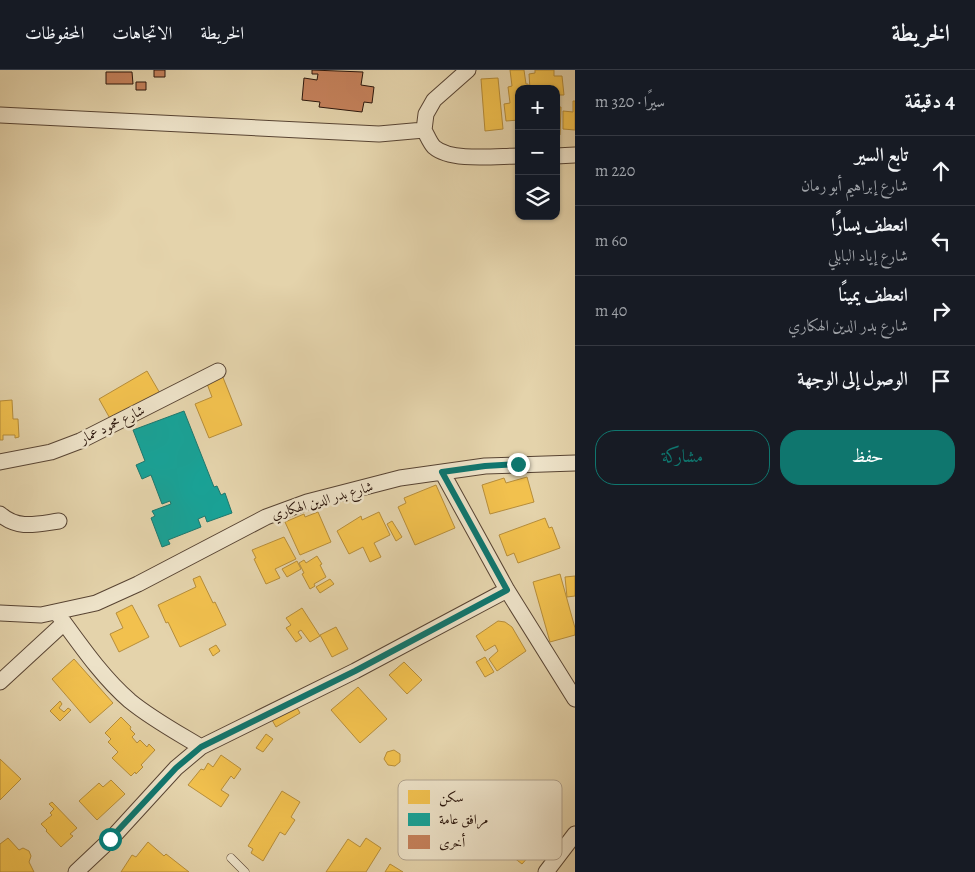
<!DOCTYPE html>
<html lang="ar">
<head>
<meta charset="utf-8">
<style>
	:root { --surface:#171b24; --page:#242831; --text:#f1f3f6; --muted:#9ea1a6; --line:#363941; --accent:#0f766e }
	body { margin:0; font-family:Alegreya,Amiri,serif; background:var(--page); color:var(--text); direction:rtl }
	.controls { position:absolute; right:15px; top:15px; display:grid; overflow:hidden; border-radius:10px; box-shadow:0 1px 4px #0004 }
	.controls button { width:45px; height:45px; display:grid; place-items:center; padding:0; border:0; border-bottom:1px solid var(--line); background:var(--surface); color:var(--text); font:25px sans-serif }
	.stop { position:absolute; width:15px; height:15px; margin:-11px; border:4px solid #0f766e; border-radius:50%; background:#fff }
	.stop.end { background:#0f766e; border-color:#fff; box-shadow:0 1px 5px #0008 }
	.list { margin:0; padding:0; list-style:none }
	h2 { display:flex; justify-content:space-between; align-items:center; height:65px; margin:0; padding:0 20px; font-size:21px }
	h2 small { font-size:16px; font-weight:400; color:var(--muted) }
	.list li { display:grid; grid-template-columns:32px 1fr auto; gap:15px; align-items:center; box-sizing:border-box; height:70px; padding:0 20px; border-top:1px solid var(--line) }
	.list b { display:block; font-size:19px; white-space:nowrap }
	.list p { margin:0; font-size:16px; white-space:nowrap; color:var(--muted) }
	.list em { font-size:16px; font-style:normal; color:var(--muted) }
	.actions { display:flex; gap:10px; padding:15px 20px }
	.actions a { flex:1; padding:11px 0; border:1px solid var(--accent); border-radius:20px; text-align:center; font-size:18px; color:var(--accent) }
	.actions .main { background:var(--accent); color:#fff }
	.icon { flex:none; width:28px; height:28px; fill:none; stroke:currentColor; stroke-width:2; stroke-linecap:round; stroke-linejoin:round }
	.map { position:relative; flex:none; width:575px; height:802px; overflow:hidden; direction:ltr }
	header { display:flex; align-items:center; gap:30px; box-sizing:border-box; height:70px; padding:0 25px; background:var(--surface); border-bottom:1px solid var(--line) }
	header strong { font-size:24px }
	nav { display:flex; gap:28px; margin-inline-start:auto; font-size:18px }
	main { display:flex }
	aside { flex:1; background:var(--surface) }
	.map>svg:first-child { display:block }
	.homes { fill:#f2c14e; stroke:#b68d3a }
	.public { fill:#17a398; stroke:#1d786e }
	.building { fill:#c5815b; stroke:#2a150b }
	.lines { fill:none; stroke-linecap:round; stroke-linejoin:round }
	.service-casing { stroke:#584433; stroke-width:9 }
	.minor-casing { stroke:#584433; stroke-width:17 }
	.service { stroke:#ede2c8; stroke-width:8 }
	.minor { stroke:#ede2c8; stroke-width:15 }
	.route { stroke:#0f766e; stroke-width:6 }
	.labels { text-anchor:middle; stroke-width:5; stroke-linejoin:round; paint-order:stroke }
	.street-label { font-size:14px; fill:#2a150b; stroke:#ede2c8 }
	.key { fill:#ede2c8; stroke:#b2a48f; stroke-width:1 }
	.key-label { font-size:14px; fill:#2a150b }
</style>
</head>
<body>
<header>
<strong>الخريطة</strong>
<nav><a>الخريطة</a><a>الاتجاهات</a><a>المحفوظات</a></nav>
</header>
<main>
<aside>
<h2>4 دقيقة<small>سيرًا · 320 m</small></h2>
<ul class="list">
<li><svg class="icon" aria-label="ahead" viewBox="0 0 24 24"><path d="M12 20V5M6 11l6-6 6 6"/></svg><div><b>تابع السير</b><p>شارع إبراهيم أبو رمان</p></div><em>220 m</em></li>
<li><svg class="icon" aria-label="left" viewBox="0 0 24 24"><path d="M17 20v-9H6M10 6l-5 5 5 5"/></svg><div><b>انعطف يسارًا</b><p>شارع إياد البابلي</p></div><em>60 m</em></li>
<li><svg class="icon" aria-label="right" viewBox="0 0 24 24"><path d="M7 20v-9h11M14 6l5 5-5 5"/></svg><div><b>انعطف يمينًا</b><p>شارع بدر الدين الهكاري</p></div><em>40 m</em></li>
<li><svg class="icon" aria-label="arrive" viewBox="0 0 24 24"><path d="M6 21V4h12l-3 4 3 4H6"/></svg><div><b>الوصول إلى الوجهة</b></div></li>
</ul>
<div class="actions"><a class="main">حفظ</a><a>مشاركة</a></div>
</aside>
<div class="map">
<svg width="575" height="802" viewBox="0 0 575 802">
	<rect width="100%" height="100%" fill="#e4d3ab"/>
	<filter id="stains"><feTurbulence type="fractalNoise" baseFrequency=".004" numOctaves="4"/><feColorMatrix values="0 0 0 0 .2 0 0 0 0 .09 0 0 0 0 .02 0 0 0 .5 -.17"/></filter>
	<radialGradient id="worn" r=".72"><stop offset=".6" stop-color="#630" stop-opacity="0"/><stop offset="1" stop-color="#630" stop-opacity=".3"/></radialGradient>
	<path class="homes" d="M510 0H524L526 14H528L529 19H519V50L506 51 504 34 510 33 508 17 512 16Z
		M535 0H554V6H562L564 25H556V19H530L529 4 535 3Z
		M498 8 503 59 485 61 481 9Z
		M573 31H575V60L563 59V41L573 42Z
		M556 37H561L560 65H556Z
		M147 301 161 325 112 352 99 329Z
		M222 305 242 355 209 368 195 334 212 327 206 311Z
		M12 330 13 349H18L19 367 15 368V365H3V370H0V331Z
		M527 407 534 432 490 444 482 415 504 408 506 413Z
		M436 415 455 458 415 475 398 437 406 433 404 428Z
		M318 442 331 472 300 485 285 452 304 444 305 447Z
		M379 442 390 465 374 473 381 487 370 492 363 477 349 484 337 461 361 446 362 450Z
		M545 448 549 458 552 457 560 478 518 493 514 483 507 486 499 465Z
		M392 451 402 467 396 471 387 454Z
		M284 467 296 489 275 499 280 508 266 514 254 489 256 488 252 480Z
		M317 486 322 494 320 495 326 507 314 514 315 516 310 519 302 504 304 503 299 493 304 490 306 493Z
		M297 491 301 499 287 507 282 499Z
		M560 504 575 558V565L550 572 533 512Z
		M200 506 213 533 215 532 226 555 180 577 168 552 166 553 158 535 196 517 193 509Z
		M575 506V526L567 527 565 507Z
		M330 509 334 514 320 523 316 517Z
		M132 535 149 567 119 582 110 564 123 558 116 543Z
		M302 538 320 566 310 572 301 560 298 562 302 568 296 572 286 558 291 555 286 548Z
		M498 551 505 552 512 557 526 581 497 601 489 589 498 581 495 575 485 581 476 566Z
		M336 557 348 579 332 587 320 565Z
		M216 575 220 581 213 586 209 579Z
		M485 587 494 602 485 607 476 592Z
		M74 589 113 633 90 653 52 609Z
		M404 592 422 610 407 624 389 605Z
		M358 617 387 649 360 673 331 640Z
		M60 631 62 634 59 638 64 642 68 638 71 640 60 651 50 641Z
		M296 636 300 643 276 657 272 650Z
		M121 647 131 657 130 659 135 664 132 667 137 673 140 670 147 677 149 674 155 680 141 695 143 697 136 704 135 702 131 706 112 688 118 682 108 672 111 669 105 663Z
		M266 664 273 669 263 682 256 678Z
		M394 680 400 684V692L395 696 388 695 384 689 387 682Z
		M221 685 241 699 234 709 231 706 221 720 229 725 221 737 188 715 201 699 204 700 208 693 213 697Z
		M0 689 21 709 0 730Z
		M111 710 125 724 97 750 79 731 99 713 103 717Z
		M282 721 300 732 291 747 295 750 285 765 280 762 263 791 251 783 253 779 248 776Z
		M484 723 538 764 530 774 538 781 533 787 530 785 522 794 509 784 506 788 488 774 485 779 475 771 480 764 477 761 473 767 458 755 474 734 480 738 483 734 478 731Z
		M52 732 77 758 70 764 73 766 61 777 46 761 47 760 41 754 52 745 50 743 54 739 49 734Z
		M8 768 19 780 23 778 29 781 31 786 29 792 34 802H0V774Z
		M366 768 381 778 366 802H326L348 769 360 777Z
		M148 772 164 786 166 784 189 802H121L132 785 136 787Z
		M390 794 403 802H385Z"/>
	<path class="public" d="M184 341 214 417 217 416 221 425 225 423 232 443 207 452 205 446 198 449 201 457 168 470 170 474 162 477 151 448 155 446 152 441 171 434 170 431 162 434 151 405 142 409 136 395 145 391 133 360Z"/>
	<path class="building" d="M154 0H165V7H154Z
		M312 0 363 2 361 15 374 17 372 33 364 32 362 42 319 37 320 32 302 30 304 8 317 10 318 4H312Z
		M106 2H132L133 14H106Z
		M136 12H146V20H136Z"/>
	<g class="lines">
		<g class="service-casing">
			<path id="service" d="M231 788 245 802"/>
		</g>
		<g class="minor-casing">
			<path id="minor" d="M468 0 434 30 426 44 424 60C427 65 430 73 434 77 451 92 497 86 519 86
				M0 45 379 64 424 60
				M556 86 575 85
				M0 392 51 382 80 371 218 301
				M442 402 507 520 575 629
				M0 444C18 460 37 454 59 451
				M0 543 41 545 96 533 138 514 266 447 307 432 400 408 485 396 575 393
				M57 543C79 573 102 607 130 631 152 649 178 663 201 677
				M0 612 64 553
				M76 802 111 769 176 698 201 677 355 601 507 520
				M546 802 575 764"/>
		</g>
		<use href="#service" class="service"/>
		<use href="#minor" class="minor"/>
	</g>
	<g class="lines">
		<path class="route" d="M110 769 176 698 201 677 355 601 507 520 442 402 485 396 518 394"/>
	</g>
	<g class="labels">
		<g class="street-label">
			<text transform="translate(112 354) rotate(-26)" y="5">شارع محمود عمار</text>
			<text transform="translate(322 430) rotate(-16)" y="5">شارع بدر الدين الهكاري</text>
		</g>
	</g>
	<rect x="398" y="710" width="164" height="80" rx="8" class="key"/>
	<rect x="408" y="720" width="22" height="14" fill="#f2c14e"/>
	<rect x="408" y="743" width="22" height="13" fill="#17a398"/>
	<rect x="408" y="765" width="22" height="14" fill="#c5815b"/>
	<g class="key-label">
		<text x="439" y="732">سكن</text>
		<text x="439" y="754">مرافق عامة</text>
		<text x="439" y="777">أخرى</text>
	</g>
	<rect width="100%" height="100%" filter="url(#stains)"/>
	<rect width="100%" height="100%" fill="url(#worn)"/>
</svg>
<div class="controls">
<button>+</button>
<button>−</button>
<button><svg class="icon" aria-label="layers" viewBox="0 0 24 24"><path d="M12 4l9 5-9 5-9-5zM3 14l9 5 9-5"/></svg></button>
</div>
<div class="stop" style="left:110px;top:769px"></div>
<div class="stop end" style="left:518px;top:394px"></div>
</div>
</main>
</body>
</html>
